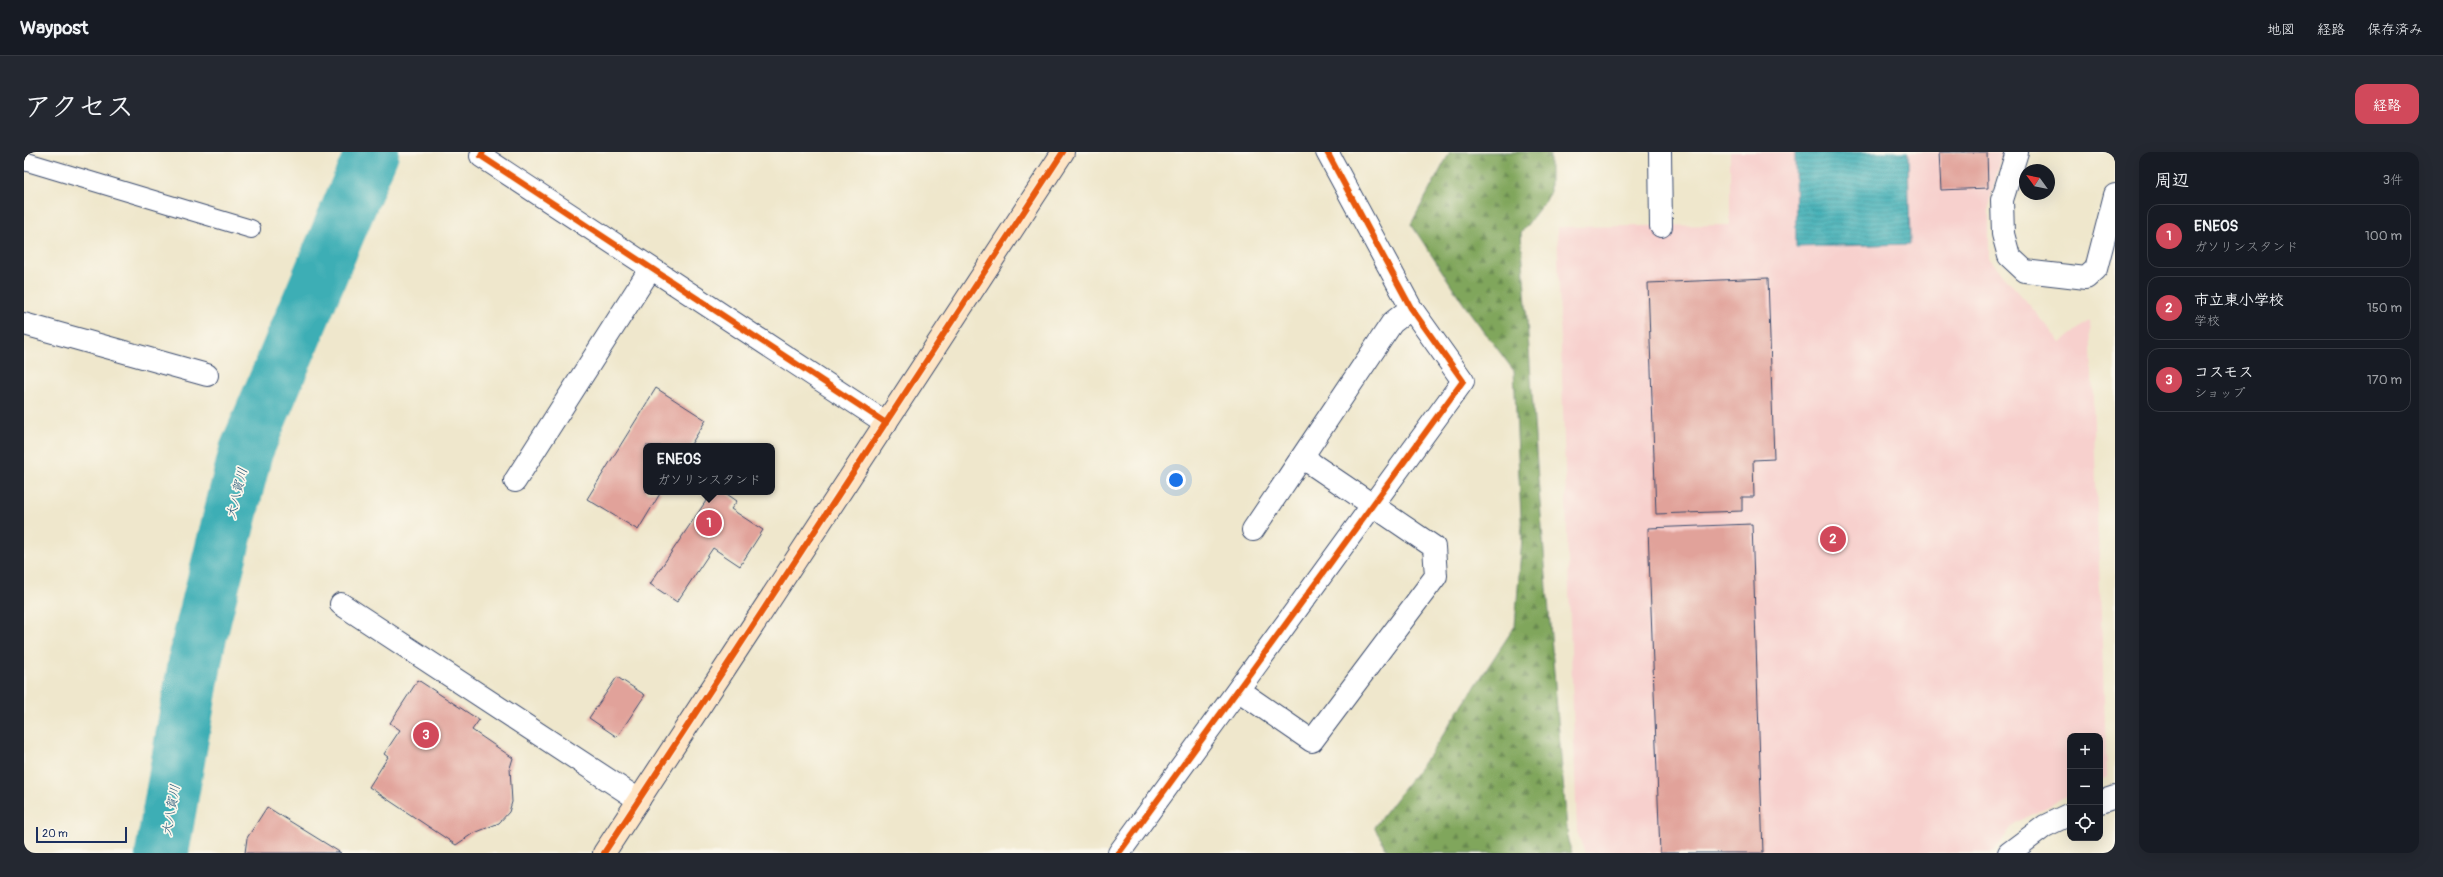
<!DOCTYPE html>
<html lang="ja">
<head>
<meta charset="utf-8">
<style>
	:root { --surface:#171b24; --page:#242831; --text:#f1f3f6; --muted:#9ea1a6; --line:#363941; --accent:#d1495b }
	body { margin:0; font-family:Pangolin,"Klee One",sans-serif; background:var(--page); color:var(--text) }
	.controls { position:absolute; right:12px; bottom:12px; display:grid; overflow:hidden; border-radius:8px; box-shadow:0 4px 16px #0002 }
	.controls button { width:36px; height:36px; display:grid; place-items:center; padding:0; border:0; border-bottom:1px solid var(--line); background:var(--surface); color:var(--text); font:20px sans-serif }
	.compass { position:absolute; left:1995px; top:12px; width:36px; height:36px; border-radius:50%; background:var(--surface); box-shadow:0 4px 16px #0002; rotate:303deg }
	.scale { position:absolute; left:12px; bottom:10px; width:91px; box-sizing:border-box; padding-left:4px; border:2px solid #1b2f5e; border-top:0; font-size:11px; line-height:14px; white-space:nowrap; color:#1b2f5e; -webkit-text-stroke:3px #fbf7ec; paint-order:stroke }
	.you { position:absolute; left:1152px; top:328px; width:14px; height:14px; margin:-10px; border:3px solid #fff; border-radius:50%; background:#1a73e8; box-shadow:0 0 0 6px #1a73e833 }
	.badge { display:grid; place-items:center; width:26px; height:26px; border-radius:50%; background:var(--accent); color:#fff; font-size:13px; font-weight:700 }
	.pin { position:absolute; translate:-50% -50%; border:2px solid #fff; box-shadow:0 1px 4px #0006 }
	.popup { position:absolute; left:619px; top:291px; width:132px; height:52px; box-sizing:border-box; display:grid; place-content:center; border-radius:8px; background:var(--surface); filter:drop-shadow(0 1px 3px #0005); font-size:13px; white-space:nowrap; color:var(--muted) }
	.popup b { font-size:15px; color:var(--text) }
	.popup::after { content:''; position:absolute; left:50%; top:100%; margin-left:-8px; border:8px solid transparent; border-top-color:var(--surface) }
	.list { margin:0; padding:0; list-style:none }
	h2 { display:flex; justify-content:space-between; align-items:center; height:52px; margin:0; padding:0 16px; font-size:17px }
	h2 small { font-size:13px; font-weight:400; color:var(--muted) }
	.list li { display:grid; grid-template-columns:26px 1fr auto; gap:12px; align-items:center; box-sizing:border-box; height:64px; margin:0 8px 8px; padding:0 8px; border:1px solid var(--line); border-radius:12px }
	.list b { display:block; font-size:15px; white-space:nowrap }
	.list p { margin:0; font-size:13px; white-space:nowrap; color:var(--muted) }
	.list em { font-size:13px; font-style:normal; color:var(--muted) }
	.icon { flex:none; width:22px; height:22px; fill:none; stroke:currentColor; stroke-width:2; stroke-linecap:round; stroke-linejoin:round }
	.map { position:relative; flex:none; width:2091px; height:701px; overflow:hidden; border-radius:12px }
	header { display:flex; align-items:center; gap:24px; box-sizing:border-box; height:56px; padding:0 20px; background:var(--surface); border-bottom:1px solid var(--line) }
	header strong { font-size:19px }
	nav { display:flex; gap:22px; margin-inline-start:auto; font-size:14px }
	.intro { display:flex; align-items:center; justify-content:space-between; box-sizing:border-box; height:96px; padding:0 24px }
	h1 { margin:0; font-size:28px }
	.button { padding:10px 18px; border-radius:12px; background:var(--accent); color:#fff; font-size:14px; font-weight:700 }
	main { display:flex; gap:24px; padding:0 24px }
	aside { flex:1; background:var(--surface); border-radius:12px; box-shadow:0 4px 16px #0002 }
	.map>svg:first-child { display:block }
	.built { fill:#f7d0cd }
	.forest { fill:url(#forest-firs); stroke:#4e6a5d }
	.water { fill:url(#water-rules); stroke:#2c6e8a }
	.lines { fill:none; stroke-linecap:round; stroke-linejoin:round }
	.river { stroke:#3caeb5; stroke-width:54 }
	.building { fill:#e1a29a }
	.lane-casing { stroke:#3b4b6e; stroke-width:20 }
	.street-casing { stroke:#3b4b6e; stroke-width:24 }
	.secondary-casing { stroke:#3b4b6e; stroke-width:24 }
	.lane { stroke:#fff; stroke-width:18 }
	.street { stroke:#fff; stroke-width:22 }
	.secondary { stroke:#fee5c5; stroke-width:22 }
	.cycleway-casing { stroke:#fbf7ec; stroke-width:8 }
	.cycleway { stroke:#e8590c; stroke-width:6 }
	.labels { text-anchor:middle; stroke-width:3.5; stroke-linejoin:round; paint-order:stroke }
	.water-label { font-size:13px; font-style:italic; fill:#275b7c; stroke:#fbf7ec }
</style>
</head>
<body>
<header>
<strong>Waypost</strong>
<nav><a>地図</a><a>経路</a><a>保存済み</a></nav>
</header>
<div class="intro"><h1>アクセス</h1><a class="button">経路</a></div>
<main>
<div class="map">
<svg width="2091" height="701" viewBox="0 0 2091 701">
	<defs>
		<pattern id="forest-firs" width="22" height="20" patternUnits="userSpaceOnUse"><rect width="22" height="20" fill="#80a65c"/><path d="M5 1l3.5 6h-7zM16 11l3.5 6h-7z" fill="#68884f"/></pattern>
		<pattern id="water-rules" width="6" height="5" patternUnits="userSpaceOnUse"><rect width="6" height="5" fill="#3caeb5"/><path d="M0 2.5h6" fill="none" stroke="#328e96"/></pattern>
	</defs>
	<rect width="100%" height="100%" fill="#fbf7ec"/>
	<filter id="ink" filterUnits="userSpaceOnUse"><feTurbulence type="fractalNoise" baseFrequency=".025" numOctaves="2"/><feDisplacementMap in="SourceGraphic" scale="8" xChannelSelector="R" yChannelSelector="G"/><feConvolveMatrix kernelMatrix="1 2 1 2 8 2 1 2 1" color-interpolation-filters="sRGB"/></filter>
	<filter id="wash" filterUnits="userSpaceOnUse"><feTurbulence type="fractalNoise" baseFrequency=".012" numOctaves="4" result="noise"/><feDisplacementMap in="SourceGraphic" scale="16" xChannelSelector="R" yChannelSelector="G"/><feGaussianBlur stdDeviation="0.9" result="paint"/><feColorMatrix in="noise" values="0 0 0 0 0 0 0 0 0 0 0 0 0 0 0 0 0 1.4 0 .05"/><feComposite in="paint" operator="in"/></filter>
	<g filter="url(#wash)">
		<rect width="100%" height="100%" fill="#efe7cc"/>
		<path class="built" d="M1706 0H1979L1965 52V106L2037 190 2066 168 2083 625 2076 628V584H2046V643L1990 672 1969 701H1561L1553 680 1533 75 1706 73Z"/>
		<path class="forest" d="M1426 0H1526V42L1497 81 1514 327 1544 689 1548 701H1365L1350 675 1407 601 1491 474 1498 386 1490 219 1441 154 1387 72Z"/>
		<path class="water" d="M1771 0H1884L1886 92 1772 95Z"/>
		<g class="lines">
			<path class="river" d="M138 701 174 493 222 299 348 0"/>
		</g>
		<g id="blocks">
			<path class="building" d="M1915 0H1963L1964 36 1917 38Z
				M1744 126 1750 307 1729 308 1730 345H1718V359L1632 362 1624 131Z
				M632 236 682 268 666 294H622V340H637L614 378 563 347Z
				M688 340H700L713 349 707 357 739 378 716 414 689 396 653 450 626 432Z
				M1728 372 1739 701H1636L1624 376Z
				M593 525 621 543 593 585 565 566Z
				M394 528 455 568 448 578 489 606 486 616 488 650 485 660 475 671 448 682 432 693 345 635 364 605 360 602 376 578 366 571Z
				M243 655 317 701H221L223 686Z"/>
		</g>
	</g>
	<g filter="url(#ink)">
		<use href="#blocks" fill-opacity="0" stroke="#3b4b6e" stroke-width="1"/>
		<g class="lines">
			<g class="lane-casing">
				<path id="lane" d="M0 9 227 77"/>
			</g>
			<g class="street-casing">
				<path id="street" d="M459 0 457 4 862 271
					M1636 0 1637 74
					M1993 0 1978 48 1979 82 1985 104 2001 119 2062 126 2072 117 2091 43
					M0 172 183 223
					M491 329 627 116
					M1229 378 1368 171 1387 156
					M317 452 615 648
					M1214 538 1288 589 1412 424 1410 395 1288 312 1280 303
					M2076 650 2091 645
					M1095 701 1439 229 1387 156 1303 0
					M1985 701 2021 674 2046 662"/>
			</g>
			<g class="secondary-casing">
				<path id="secondary" d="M580 701 1039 0"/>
			</g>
			<use href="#lane" class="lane"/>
			<use href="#street" class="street"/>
			<use href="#secondary" class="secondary"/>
			<g class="cycleway-casing">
				<path id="cycleway" d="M459 0 457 4 862 271
					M580 701 1039 0
					M1095 701 1439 229 1387 156 1303 0"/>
			</g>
			<use href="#cycleway" class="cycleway"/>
		</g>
	</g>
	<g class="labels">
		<g class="water-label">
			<text transform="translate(212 341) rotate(-76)" y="5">大八賀川</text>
			<text transform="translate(146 658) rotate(-80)" y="5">大八賀川</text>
		</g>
	</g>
</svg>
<div class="controls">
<button>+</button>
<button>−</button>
<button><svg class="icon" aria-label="locate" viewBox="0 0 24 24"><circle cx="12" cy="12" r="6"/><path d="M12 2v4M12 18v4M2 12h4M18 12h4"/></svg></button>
</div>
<svg class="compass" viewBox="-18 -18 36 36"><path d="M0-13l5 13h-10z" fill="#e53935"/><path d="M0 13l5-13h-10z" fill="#9ea1a6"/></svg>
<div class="scale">20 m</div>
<div class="you"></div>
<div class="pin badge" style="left:685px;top:371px">1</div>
<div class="popup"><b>ENEOS</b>ガソリンスタンド</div>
<div class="pin badge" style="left:1809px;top:387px">2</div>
<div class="pin badge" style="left:402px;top:583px">3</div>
</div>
<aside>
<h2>周辺<small>3件</small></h2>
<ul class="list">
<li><span class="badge">1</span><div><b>ENEOS</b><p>ガソリンスタンド</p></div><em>100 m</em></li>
<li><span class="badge">2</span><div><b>市立東小学校</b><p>学校</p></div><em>150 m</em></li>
<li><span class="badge">3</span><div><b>コスモス</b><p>ショップ</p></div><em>170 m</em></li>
</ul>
</aside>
</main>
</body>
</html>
